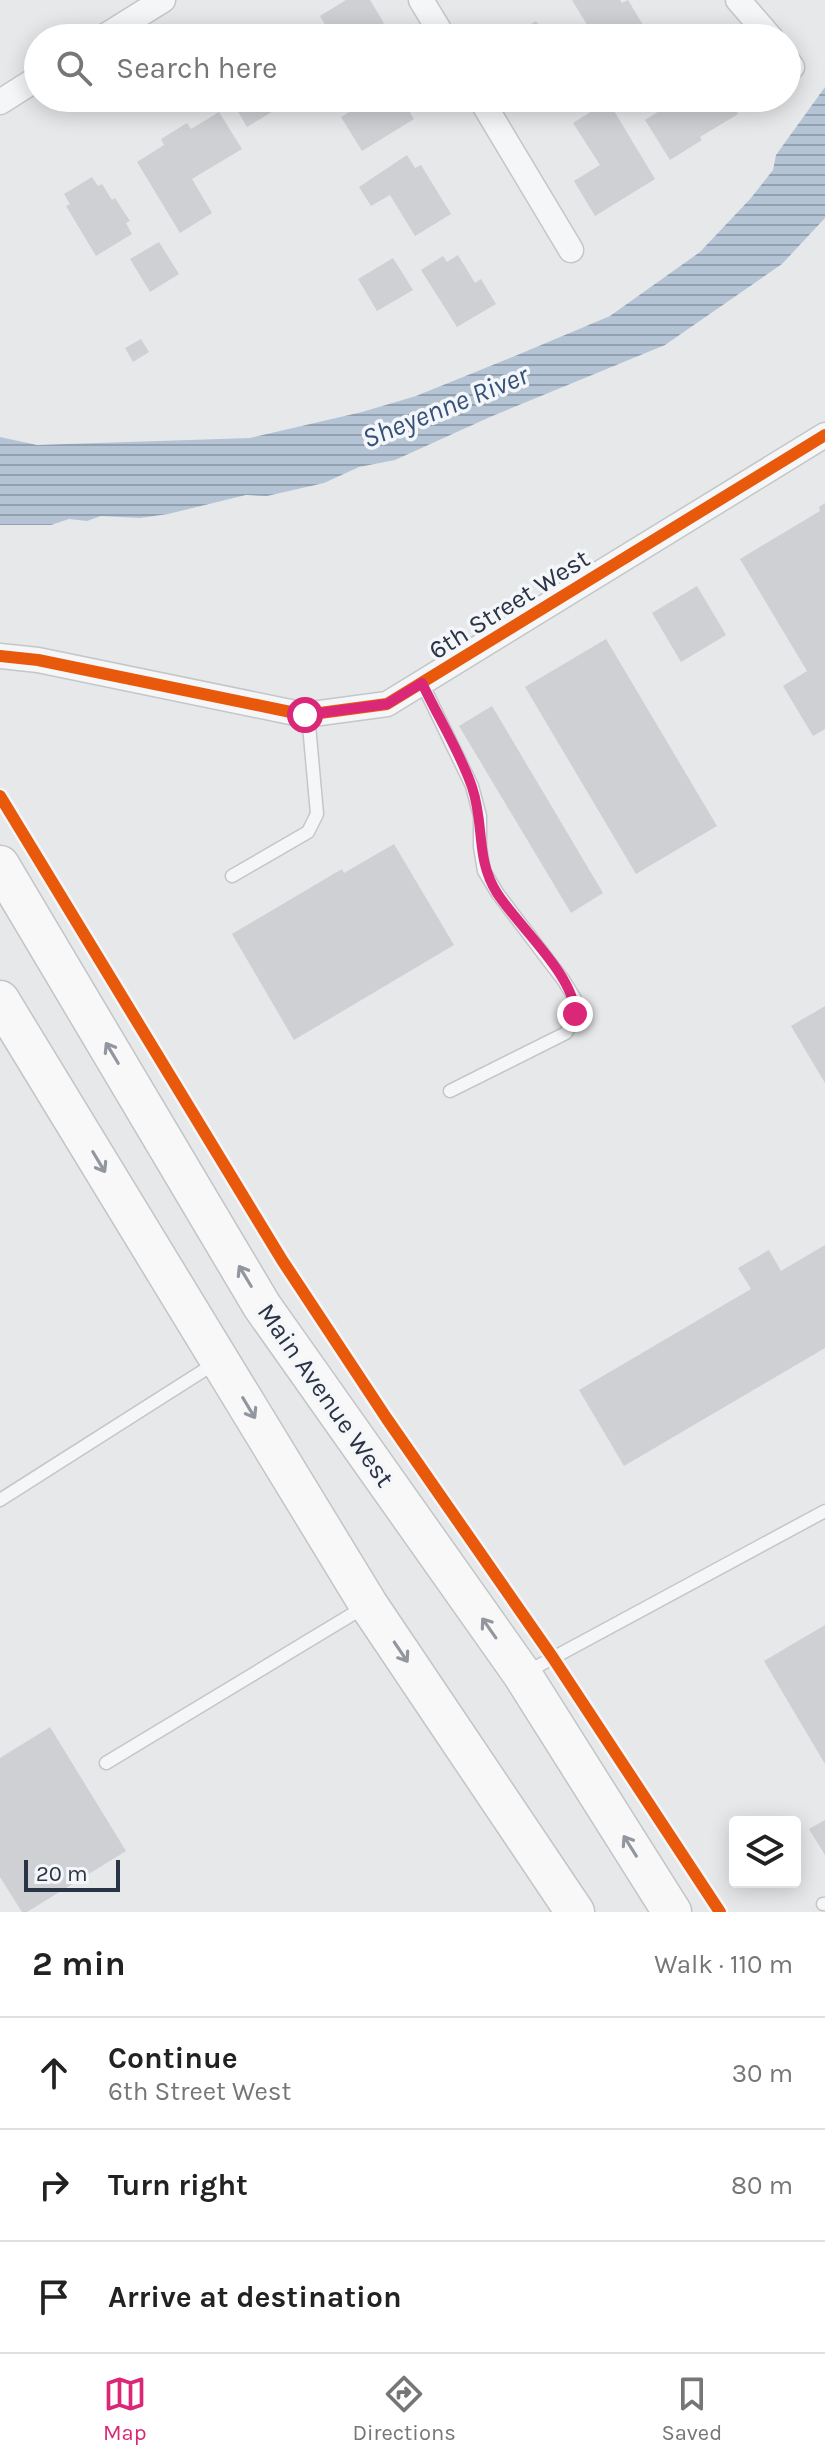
<!DOCTYPE html>
<html lang="en">
<head>
<meta charset="utf-8">
<style>
	:root { --surface:#fff; --page:#f6f6f6; --text:#222; --muted:#767676; --line:#e0e0e0; --accent:#db2777 }
	body { margin:0; font-family:Karla,sans-serif; background:var(--page); color:var(--text) }
	.controls { position:absolute; right:24px; bottom:24px; display:grid; overflow:hidden; border-radius:8px; box-shadow:0 4px 20px #0003 }
	.controls button { width:72px; height:72px; display:grid; place-items:center; padding:0; border:0; border-bottom:2px solid var(--line); background:var(--surface); color:var(--text); font:40px sans-serif }
	.scale { position:absolute; left:24px; bottom:20px; width:96px; box-sizing:border-box; padding-left:8px; border:4px solid #2b3445; border-top:0; font-size:22px; line-height:28px; white-space:nowrap; color:#2b3445; -webkit-text-stroke:6px #f4f6f9; paint-order:stroke }
	.stop { position:absolute; width:24px; height:24px; margin:-18px; border:6px solid #db2777; border-radius:50%; background:#fff }
	.stop.end { background:#db2777; border-color:#fff; box-shadow:0 2px 8px #0008 }
	.list { margin:0; padding:0; list-style:none }
	h2 { display:flex; justify-content:space-between; align-items:center; height:104px; margin:0; padding:0 32px; font-size:34px }
	h2 small { font-size:26px; font-weight:400; color:var(--muted) }
	.list li { display:grid; grid-template-columns:52px 1fr auto; gap:24px; align-items:center; box-sizing:border-box; height:112px; padding:0 32px; border-top:2px solid var(--line) }
	.list b { display:block; font-size:30px; white-space:nowrap }
	.list p { margin:0; font-size:26px; white-space:nowrap; color:var(--muted) }
	.list em { font-size:26px; font-style:normal; color:var(--muted) }
	.icon { flex:none; width:44px; height:44px; fill:none; stroke:currentColor; stroke-width:2; stroke-linecap:round; stroke-linejoin:round }
	.map { position:relative; flex:none; width:825px; height:1912px; overflow:hidden }
	.search { position:absolute; background:var(--surface); box-shadow:0 4px 20px #0003; left:24px; right:24px; top:24px; height:88px; display:flex; align-items:center; gap:20px; box-sizing:border-box; padding:0 28px; border-radius:44px; color:var(--muted); font-size:30px }
	.sheet { height:440px; background:var(--surface) }
	nav { display:flex; justify-content:space-around; align-items:center; box-sizing:border-box; height:112px; border-top:2px solid var(--line); background:var(--surface); font-size:22px; color:var(--muted) }
	nav a { display:grid; justify-items:center; gap:4px }
	nav .on { color:var(--accent) }
	.map>svg:first-child { display:block }
	.water { fill:url(#water-rules) }
	.building { fill:#ced0d3 }
	.lines { fill:none; stroke-linecap:round; stroke-linejoin:round }
	.service-casing { stroke:#c4c6c8; stroke-width:15 }
	.minor-casing { stroke:#c4c6c8; stroke-width:27 }
	.primary-casing { stroke:#c2c5c8; stroke-width:41 }
	.service { stroke:#f5f6f7; stroke-width:12 }
	.minor { stroke:#f5f6f7; stroke-width:24 }
	.primary { stroke:#f8f8f8; stroke-width:38 }
	.cycleway-casing { stroke:#f4f6f9; stroke-width:17 }
	.cycleway { stroke:#e8590c; stroke-width:12 }
	.oneway { stroke:#92969e }
	.route { stroke:#db2777; stroke-width:10 }
	.labels { text-anchor:middle; stroke-width:7; stroke-linejoin:round; paint-order:stroke }
	.street-label { font-size:26px; fill:#2b3445; stroke:#f4f6f9 }
	.water-label { font-size:28px; font-style:italic; fill:#34527a; stroke:#f4f6f9 }
</style>
</head>
<body>
<div class="map">
<svg width="825" height="1912" viewBox="0 0 825 1912">
	<defs>
		<pattern id="water-rules" width="6" height="5" patternUnits="userSpaceOnUse" patternTransform="scale(2)"><rect width="6" height="5" fill="#b4c4d5"/><path d="M0 2.5h6" fill="none" stroke="#93a0af"/></pattern>
	</defs>
	<rect width="100%" height="100%" fill="#e6e8ea"/>
	<path class="water" d="M825 87V218L782 264 665 345 490 417 395 460 359 467 324 483 267 496 246 495 168 514 140 518 101 516 87 521 69 519 51 525H0V437L37 445 250 438 362 412 416 396 515 356 610 316 700 252 751 198 773 170 776 155Z"/>
	<path class="building" d="M346 0H370L384 23 361 38H312L327 28 320 16Z
		M572 0H620L622 3 628 0 646 30 640 33 643 38H595Z
		M536 21 547 38H508Z
		M230 98H281L285 104 247 127Z
		M372 98H401L414 119 362 151 341 117Z
		M673 98H728L738 114 700 137 702 140 670 160 645 120 675 101Z
		M608 101 655 179 595 216 574 181 600 165 573 123Z
		M219 112 242 149 192 179 212 213 180 233 137 162 164 145 161 139 187 123 191 129Z
		M407 155 415 168 421 165 451 214 415 236 390 195 371 206 359 187Z
		M92 177 98 186 102 184 112 200 115 198 130 221 126 223 132 234 96 256 66 206 70 204 64 194Z
		M159 242 179 274 150 292 130 259Z
		M458 255 475 283 481 279 496 304 457 327 421 270 443 256 447 262Z
		M393 258 413 290 377 311 358 279Z
		M141 339 149 352 133 362 125 348Z
		M825 503V729L813 736 783 686 807 671 740 559 820 511 819 507Z
		M697 586 726 635 681 662 652 613Z
		M606 639 717 826 636 874 525 687Z
		M492 706 603 893 571 913 459 726Z
		M394 844 454 945 294 1040 232 934 342 869 344 873Z
		M825 1006V1083L791 1026Z
		M825 1245V1348L624 1466 579 1390 751 1289 738 1268 769 1250 781 1271Z
		M825 1625V1764L764 1661Z
		M50 1727 126 1851 27 1912H22L0 1877V1758Z
		M825 1820V1855L809 1829Z"/>
	<g class="lines">
		<g class="service-casing">
			<path id="service" d="M422 683 472 786 480 816V847L484 871 498 894 564 981 575 999V1014L566 1033 450 1091
				M232 876 308 832 317 814 308 714
				M0 1500 217 1362
				M525 1673 825 1511
				M106 1763 366 1606
				M823 1904H825"/>
		</g>
		<g class="minor-casing">
			<path id="minor" d="M421 0 444 38
				M738 0 771 38
				M102 38 163 0
				M787 60 792 67
				M480 98 571 250
				M0 102 38 78
				M0 656 38 660 305 715 387 704 825 435"/>
		</g>
		<g class="primary-casing">
			<path id="primary" d="M0 865 262 1306 522 1674 672 1912
				M0 1000 368 1604 575 1912"/>
		</g>
		<use href="#service" class="service"/>
		<use href="#minor" class="minor"/>
		<use href="#primary" class="primary"/>
		<g class="cycleway-casing">
			<path id="cycleway" d="M0 656 38 660 305 715 387 704 825 435
				M0 796 282 1260 387 1419 553 1658 720 1912"/>
		</g>
		<use href="#cycleway" class="cycleway"/>
	</g>
	<defs><path id="oneway-shaft" d="M-6 0H5M1.5-3L5.5 0L1.5 3" fill="none" stroke-width="1.6" stroke-linecap="round" stroke-linejoin="round" transform="scale(2)"/></defs>
	<g class="oneway">
		<use href="#oneway-shaft" transform="translate(112 1053) rotate(-121)"/>
		<use href="#oneway-shaft" transform="translate(99 1162) rotate(59)"/>
		<use href="#oneway-shaft" transform="translate(245 1276) rotate(-121)"/>
		<use href="#oneway-shaft" transform="translate(249 1408) rotate(59)"/>
		<use href="#oneway-shaft" transform="translate(489 1628) rotate(-125)"/>
		<use href="#oneway-shaft" transform="translate(401 1652) rotate(56)"/>
		<use href="#oneway-shaft" transform="translate(630 1846) rotate(-122)"/>
	</g>
	<g class="lines">
		<path class="route" d="M305 715 387 704 422 683C438 717 460 752 472 787 485 825 475 858 497 893 518 926 575 976 575 1014"/>
	</g>
	<g class="labels">
		<g class="street-label">
			<text transform="translate(509 604) rotate(-32)" y="9">6th Street West</text>
			<text transform="translate(326 1395) rotate(55)" y="9">Main Avenue West</text>
		</g>
		<g class="water-label">
			<text transform="translate(445 406) rotate(-22)" y="10">Sheyenne River</text>
		</g>
	</g>
</svg>
<div class="controls">
<button><svg class="icon" aria-label="layers" viewBox="0 0 24 24"><path d="M12 4l9 5-9 5-9-5zM3 14l9 5 9-5"/></svg></button>
</div>
<div class="scale">20 m</div>
<div class="stop" style="left:305px;top:715px"></div>
<div class="stop end" style="left:575px;top:1014px"></div>
<div class="search"><svg class="icon" aria-label="search" viewBox="0 0 24 24"><circle cx="10" cy="10" r="6"/><path d="M15 15l6 6"/></svg>Search here</div>
</div>
<section class="sheet">
<h2>2 min<small>Walk · 110 m</small></h2>
<ul class="list">
<li><svg class="icon" aria-label="ahead" viewBox="0 0 24 24"><path d="M12 20V5M6 11l6-6 6 6"/></svg><div><b>Continue</b><p>6th Street West</p></div><em>30 m</em></li>
<li><svg class="icon" aria-label="right" viewBox="0 0 24 24"><path d="M7 20v-9h11M14 6l5 5-5 5"/></svg><div><b>Turn right</b></div><em>80 m</em></li>
<li><svg class="icon" aria-label="arrive" viewBox="0 0 24 24"><path d="M6 21V4h12l-3 4 3 4H6"/></svg><div><b>Arrive at destination</b></div></li>
</ul>
</section>
<nav>
<a class="on"><svg class="icon" aria-label="map" viewBox="0 0 24 24"><path d="M3 6l6-2 6 2 6-2v14l-6 2-6-2-6 2zM9 4v14M15 6v14"/></svg>Map</a>
<a><svg class="icon" aria-label="directions" viewBox="0 0 24 24"><path d="M12 3l9 9-9 9-9-9zM9 14v-3h6M13 9l2 2-2 2"/></svg>Directions</a>
<a><svg class="icon" aria-label="saved" viewBox="0 0 24 24"><path d="M7 4h10v16l-5-4-5 4z"/></svg>Saved</a>
</nav>
</body>
</html>
